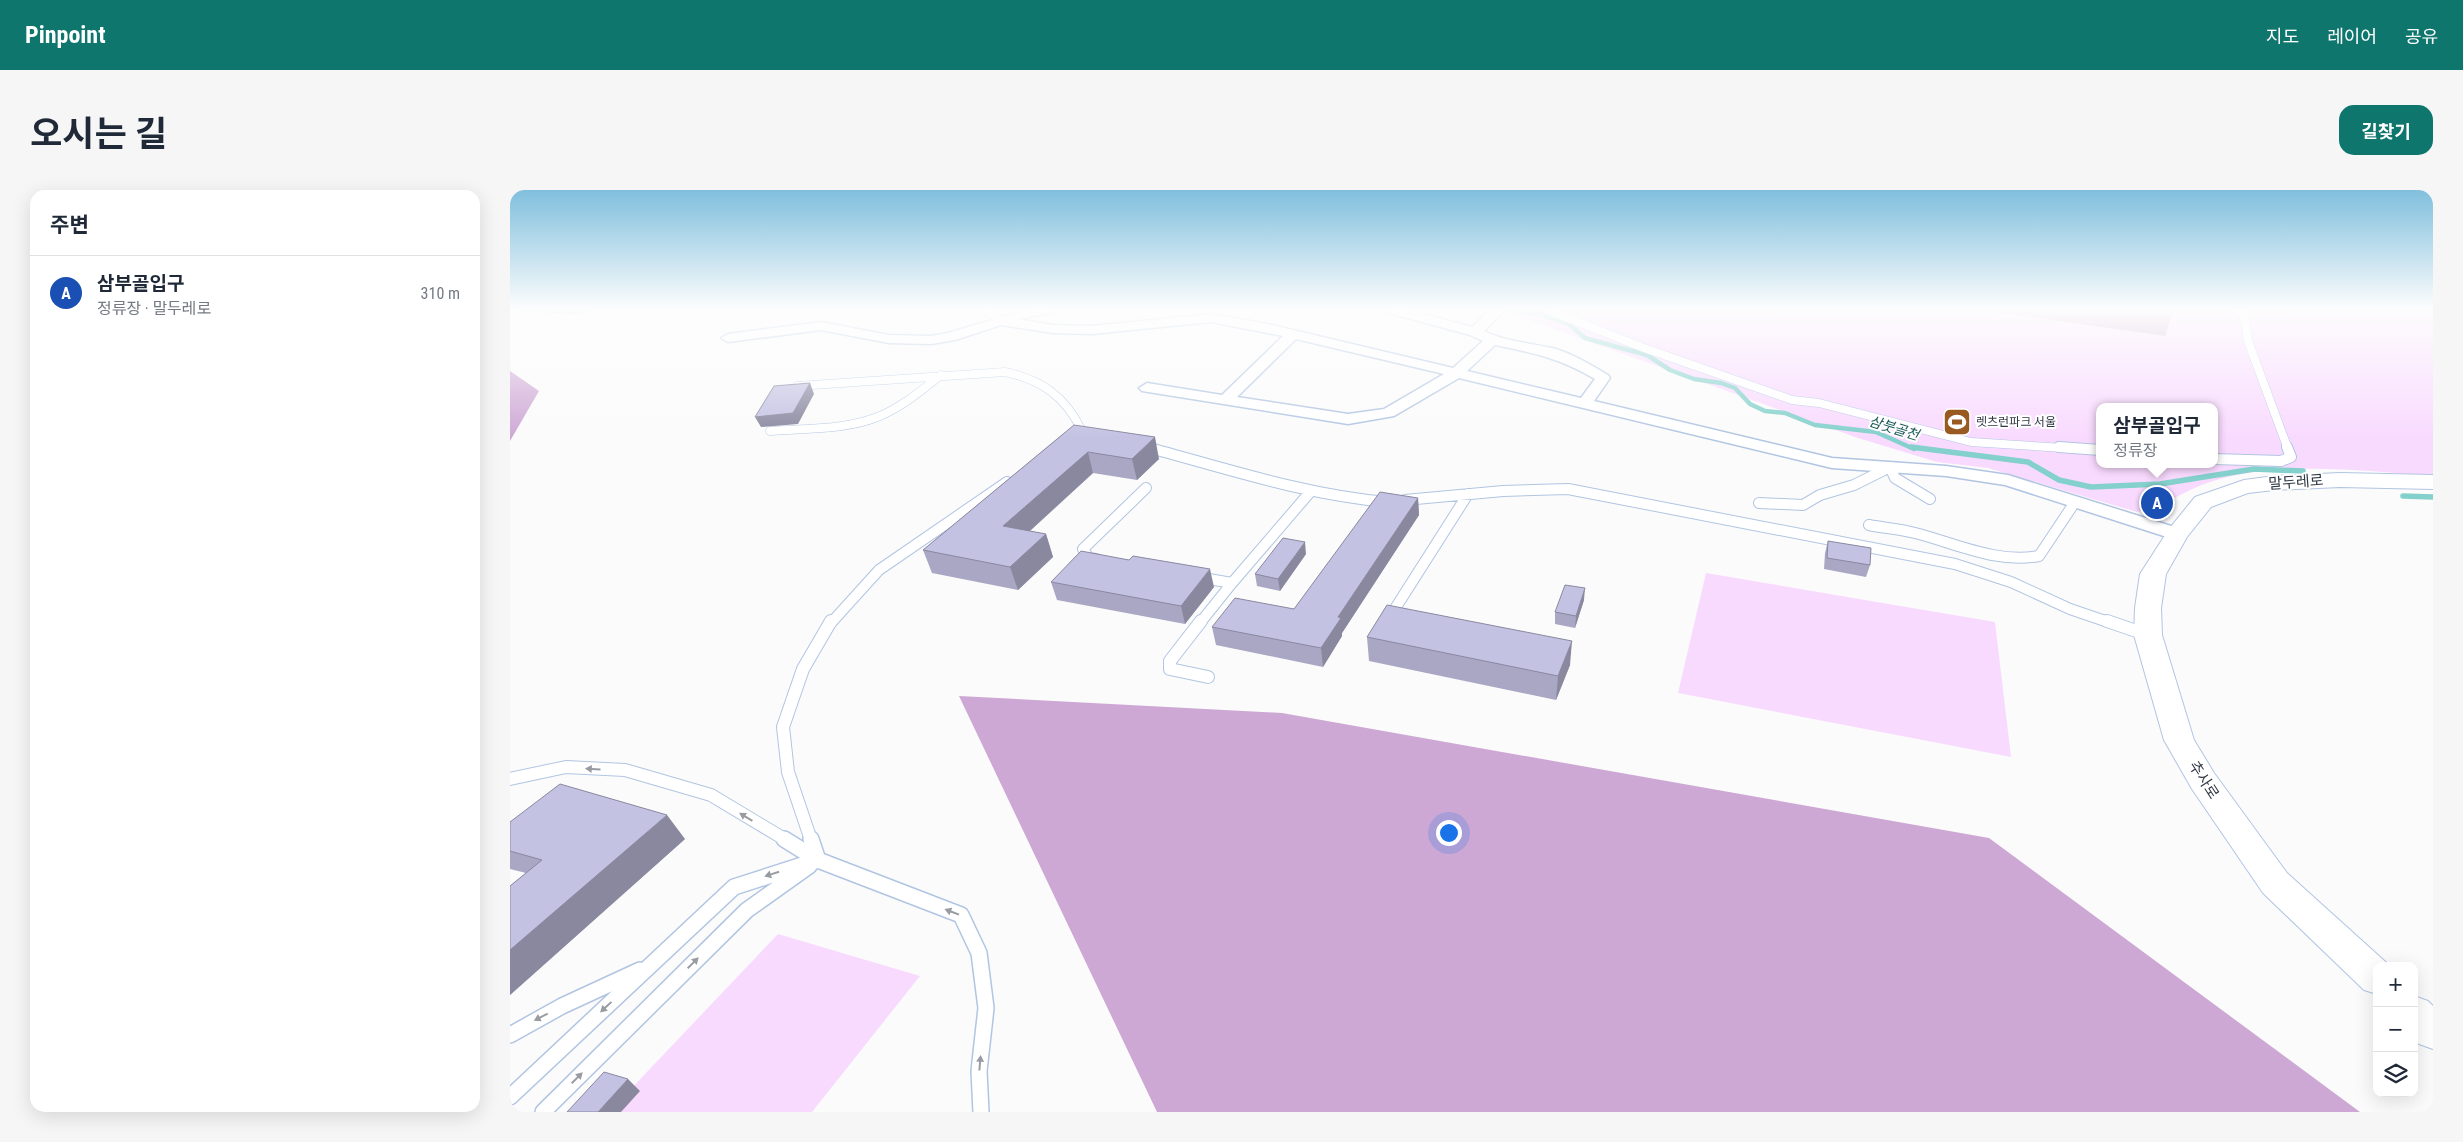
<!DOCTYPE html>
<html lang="ko">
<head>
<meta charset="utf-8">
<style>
	:root { --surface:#fff; --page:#f6f6f7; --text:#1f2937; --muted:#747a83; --line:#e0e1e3; --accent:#0f766e }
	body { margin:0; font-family:"Roboto Condensed","Noto Sans KR",sans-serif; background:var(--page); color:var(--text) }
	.controls { position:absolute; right:15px; bottom:15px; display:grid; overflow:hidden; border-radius:10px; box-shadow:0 5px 20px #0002 }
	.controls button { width:45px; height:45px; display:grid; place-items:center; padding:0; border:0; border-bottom:1px solid var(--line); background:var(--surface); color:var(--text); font:25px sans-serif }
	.you { position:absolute; left:938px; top:642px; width:18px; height:18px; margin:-12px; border:4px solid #fff; border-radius:50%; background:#1a73e8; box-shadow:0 0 0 8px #1a73e833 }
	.badge { display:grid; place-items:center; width:32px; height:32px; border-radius:50%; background:var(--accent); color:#fff; font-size:16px; font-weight:700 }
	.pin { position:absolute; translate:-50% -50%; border:2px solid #fff; box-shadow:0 1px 5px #0006 }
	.popup { position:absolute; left:1586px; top:213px; width:122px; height:65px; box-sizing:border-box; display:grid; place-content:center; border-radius:10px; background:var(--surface); filter:drop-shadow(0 1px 4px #0005); font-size:16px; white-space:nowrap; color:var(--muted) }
	.popup b { font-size:19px; color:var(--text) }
	.popup::after { content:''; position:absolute; left:50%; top:100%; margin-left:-10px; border:10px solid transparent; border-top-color:var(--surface) }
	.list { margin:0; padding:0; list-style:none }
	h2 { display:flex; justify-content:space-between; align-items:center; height:65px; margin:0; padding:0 20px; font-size:21px }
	h2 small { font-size:16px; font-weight:400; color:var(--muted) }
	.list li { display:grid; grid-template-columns:32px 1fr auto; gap:15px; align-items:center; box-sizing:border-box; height:75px; padding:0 20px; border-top:1px solid var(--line) }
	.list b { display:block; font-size:19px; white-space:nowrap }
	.list p { margin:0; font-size:16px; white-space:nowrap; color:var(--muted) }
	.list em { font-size:16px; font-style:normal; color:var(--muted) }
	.icon { flex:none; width:28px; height:28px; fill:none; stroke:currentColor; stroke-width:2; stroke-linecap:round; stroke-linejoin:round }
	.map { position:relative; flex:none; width:1923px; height:922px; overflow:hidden; border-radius:15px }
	header { display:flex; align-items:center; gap:30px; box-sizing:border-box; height:70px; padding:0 25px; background:var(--accent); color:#fff }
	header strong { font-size:24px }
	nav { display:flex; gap:28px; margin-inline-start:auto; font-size:18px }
	.intro { display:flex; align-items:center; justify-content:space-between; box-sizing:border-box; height:120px; padding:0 30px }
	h1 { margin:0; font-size:35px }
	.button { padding:12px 22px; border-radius:15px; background:var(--accent); color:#fff; font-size:18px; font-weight:700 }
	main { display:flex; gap:30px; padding:0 30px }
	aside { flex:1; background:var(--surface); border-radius:15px; box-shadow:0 5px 20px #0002 }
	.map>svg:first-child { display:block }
	.green { fill:#f9daff; fill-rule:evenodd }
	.forest { fill:#cea8d5 }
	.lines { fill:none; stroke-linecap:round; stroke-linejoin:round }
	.stream-far1 { stroke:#84d0cc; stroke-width:4.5 }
	.stream { stroke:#84d0cc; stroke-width:5.5 }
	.lane-far3-casing { stroke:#b1c5e2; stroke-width:9 }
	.lane-far2-casing { stroke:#b1c5e2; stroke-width:12 }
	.lane-far1-casing { stroke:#b1c5e2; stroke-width:14 }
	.lane-casing { stroke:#b1c5e2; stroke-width:18 }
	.street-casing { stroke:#b1c5e2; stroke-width:3 }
	.secondary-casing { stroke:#b1c5e2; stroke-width:2 }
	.lane-far3 { stroke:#fff; stroke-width:8 }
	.lane-far2 { stroke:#fff; stroke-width:10 }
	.lane-far1 { stroke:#fff; stroke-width:12 }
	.lane { stroke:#fff; stroke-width:15 }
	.street { fill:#fff; fill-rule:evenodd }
	.secondary { fill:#fff; fill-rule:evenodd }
	.wall { fill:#a9a7c3 }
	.shaded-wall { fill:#89889f }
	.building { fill:#c4c2e3; stroke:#89889f }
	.oneway { fill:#989ca2 }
	.labels { text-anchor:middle; stroke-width:4; stroke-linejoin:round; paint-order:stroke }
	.far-poi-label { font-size:12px; fill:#303844; stroke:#fff; text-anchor:start }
	.far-water-label { font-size:14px; font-style:italic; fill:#195a57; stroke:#fff }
	.street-label { font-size:15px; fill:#303844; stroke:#fff }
</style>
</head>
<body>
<header>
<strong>Pinpoint</strong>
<nav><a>지도</a><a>레이어</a><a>공유</a></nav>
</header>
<div class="intro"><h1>오시는 길</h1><a class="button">길찾기</a></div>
<main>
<aside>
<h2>주변<small></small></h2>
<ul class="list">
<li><span class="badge" style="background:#1a4fb4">A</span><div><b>삼부골입구</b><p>정류장 · 말두레로</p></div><em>310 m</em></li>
</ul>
</aside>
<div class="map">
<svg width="1923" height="922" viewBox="0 0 1923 922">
	<rect width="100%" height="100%" fill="#fbfbfb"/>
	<path class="green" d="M1003 119H1463L1654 146 1664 119H1923V286C1854 281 1766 270 1700 292 1674 300 1653 318 1627 322L1478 278 1427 272 1348 248 999 123ZM1590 217H1704V274H1590Z
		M1196 383 1485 432 1501 567 1168 503Z
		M268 744 410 786 302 922H99Z"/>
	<path class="forest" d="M1463 119H1664L1655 146Z
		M0 181 29 201 0 251Z
		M449 506 772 523 1479 648 1850 922H647Z"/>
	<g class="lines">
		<path class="stream-far1" d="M3 119 68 122 83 119
			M988 119 1030 124 1059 134 1075 148 1137 165 1160 180 1184 189 1211 193 1225 198 1240 214 1255 221 1275 223 1305 235 1366 242 1404 259"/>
		<path class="stream" d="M1401 257 1518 272 1549 290 1581 297 1650 294 1744 279 1793 281
			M1893 306 1923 307"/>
		<g class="lane-far3-casing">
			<path id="lane-far3" d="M472 119 493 131
				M1728 119 1735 129 1738 151 1778 259
				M1040 121 1134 158 1282 210 1309 213 1461 252 1569 259
				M287 196 495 182C532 190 555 206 572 241L583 243
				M260 241C296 238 337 240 370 226 393 216 412 200 431 185
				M634 257 640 259"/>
		</g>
		<g class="lane-far2-casing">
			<path id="lane-far2" d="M636 257C715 278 795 305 877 312
				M1549 257 1590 260
				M1704 269 1771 271 1781 267 1777 257
				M895 310 993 301 1058 299 1445 374 1501 392 1560 419 1601 433
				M1249 313 1293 315 1310 305 1344 295 1380 277 1385 288 1420 309
				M1359 335C1374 338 1390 339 1405 343 1445 353 1487 374 1529 366L1565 312
				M586 369 579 368 573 359 636 298
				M687 387 722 393 690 433
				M722 393 801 301
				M881 425 958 304
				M321 433 369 380 497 292"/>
		</g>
		<g class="lane-far1-casing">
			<path id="lane-far1" d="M691 431 660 471V479L698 487
				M1597 431 1638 445
				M0 589 56 577 115 580 201 605 276 650
				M301 650 278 582 273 537 293 479 321 431"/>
		</g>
		<g class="lane-casing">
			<path id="lane" d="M274 649 308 670 451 725 469 763 476 818 469 881 471 922
				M301 649 308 670
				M0 845 52 816 130 780
				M0 907 224 697 308 670
				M33 922 237 720 299 676"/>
		</g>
		<g class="street-casing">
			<path id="street" d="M519 119H546L544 122 508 129 543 135 582 136 701 124 758 134 943 178 973 151 960 145 875 122 873 119H895L962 137 981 119H996L974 141C996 152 1022 153 1046 159 1065 165 1081 175 1098 185L1100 188 1084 211 1322 268 1436 276 1498 285 1674 340 1676 344 1674 348H1660L1495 295 1436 286 1322 278 949 188 884 226 838 234 632 201 629 198 637 193 712 205 773 146 701 132 582 144 543 143 491 135 445 150 421 154 379 153 311 140 218 152 211 148 218 144 311 132 379 145 421 146 438 143ZM786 149 934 184 874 219 838 224 727 207ZM985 155C1024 163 1050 168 1085 189L1071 208 957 181Z"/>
		</g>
		<g class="secondary-casing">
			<path id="secondary" d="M1830 283 1923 285V299L1830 297 1764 300 1738 303 1701 317 1677 347 1656 384 1651 418 1652 445 1684 550 1704 583 1777 683 1880 776H1867V804L1854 800 1753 703 1682 599 1654 550 1624 445 1625 418 1630 384 1659 339 1685 307 1734 290 1764 286Z
				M1904 806 1918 811 1923 816V859L1909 854 1904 849Z"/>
		</g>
		<use href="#lane-far3" class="lane-far3"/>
		<use href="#lane-far2" class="lane-far2"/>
		<use href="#lane-far1" class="lane-far1"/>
		<use href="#lane" class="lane"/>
		<use href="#street" class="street"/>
		<use href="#secondary" class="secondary"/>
	</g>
	<path class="wall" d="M564 235 649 269 627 290 583 283 520 341 536 344 543 367 508 400 422 383 413 360Z
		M908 308 909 325 832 443V446L813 477 706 455 702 437 784 419Z
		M1318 351 1360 375 1356 387 1314 379 1315 363Z
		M796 364 770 401 747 396 745 384Z
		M541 392 704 397 675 434 547 410Z
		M1074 410 1065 438 1045 434V422Z
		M857 447 1060 475 1046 510 859 471Z
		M0 632 175 649 0 805V696L16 683 0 679Z"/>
	<path class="shaded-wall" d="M300 193 304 204 288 234 251 237 245 227Z
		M645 247 649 269 627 290 622 269Z
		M578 262 583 283 500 359 493 336Z
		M908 308 909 325 832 443V446L813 477 811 458 828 427Z
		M536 344 543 367 508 400 500 377Z
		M795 352 796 364 770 401 768 389Z
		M700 379 704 397 675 434 671 416Z
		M1075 398 1074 410 1065 438 1066 426Z
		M1062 451 1060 475 1046 510 1048 486Z
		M157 625 175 649 0 805V760Z
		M118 889 130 901 111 922H88Z"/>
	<path class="building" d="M300 193 283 223 245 227 264 196Z
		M564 235 645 247 622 269 578 262 493 336 536 344 500 377 413 360Z
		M870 302 908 308 828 427 831 428 811 458 702 437 725 408 784 419Z
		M773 348 795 352 768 389 745 384Z
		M1318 351 1361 358 1360 375 1317 368Z
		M571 361 619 370 623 366 700 379 671 416 541 392Z
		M1055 395 1075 398 1066 426 1045 422Z
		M877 415 1062 451 1048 486 857 447Z
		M50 594 157 625 0 760V696L32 670 0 661V632Z
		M94 882 118 889 88 922H57Z"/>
	<defs><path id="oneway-solid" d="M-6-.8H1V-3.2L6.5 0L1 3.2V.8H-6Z" transform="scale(1.25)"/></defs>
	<g class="oneway">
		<use href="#oneway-solid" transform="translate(83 579) rotate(-177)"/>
		<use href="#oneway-solid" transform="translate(236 627) rotate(-149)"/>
		<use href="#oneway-solid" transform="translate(262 684) rotate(162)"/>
		<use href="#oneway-solid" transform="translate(442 722) rotate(-159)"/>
		<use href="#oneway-solid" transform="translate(183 773) rotate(-45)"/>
		<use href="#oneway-solid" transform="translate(96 817) rotate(137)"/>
		<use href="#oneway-solid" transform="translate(31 827) rotate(153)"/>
		<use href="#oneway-solid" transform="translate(470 873) rotate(-85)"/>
		<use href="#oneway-solid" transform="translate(67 888) rotate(-45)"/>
	</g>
	<linearGradient id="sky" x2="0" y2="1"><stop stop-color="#80bfdd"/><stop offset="0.48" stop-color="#fdfdfd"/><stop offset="1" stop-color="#fdfdfd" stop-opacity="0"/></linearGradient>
	<rect width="1923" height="248" fill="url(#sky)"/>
	<defs>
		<g id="stadium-square" transform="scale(1.4375)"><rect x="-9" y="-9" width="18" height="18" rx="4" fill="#995a22" stroke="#fff"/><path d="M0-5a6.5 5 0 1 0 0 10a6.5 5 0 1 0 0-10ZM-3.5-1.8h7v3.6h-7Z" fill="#fff"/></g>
	</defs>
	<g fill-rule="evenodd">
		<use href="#stadium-square" x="1447" y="232"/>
	</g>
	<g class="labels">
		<g class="far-poi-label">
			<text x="1466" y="236">렛츠런파크 서울</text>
		</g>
		<g class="far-water-label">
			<text transform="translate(1384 238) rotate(17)" y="5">삼붓골천</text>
		</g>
		<g class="street-label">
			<text transform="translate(1786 292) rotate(-4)" y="5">말두레로</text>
			<text transform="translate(1694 590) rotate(57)" y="5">추사로</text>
		</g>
	</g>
</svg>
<div class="controls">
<button>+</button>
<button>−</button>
<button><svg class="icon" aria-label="layers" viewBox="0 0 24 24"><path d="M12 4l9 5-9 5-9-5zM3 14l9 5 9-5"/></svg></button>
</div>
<div class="you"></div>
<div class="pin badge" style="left:1647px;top:313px;background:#1a4fb4">A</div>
<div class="popup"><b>삼부골입구</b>정류장</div>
</div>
</main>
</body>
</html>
